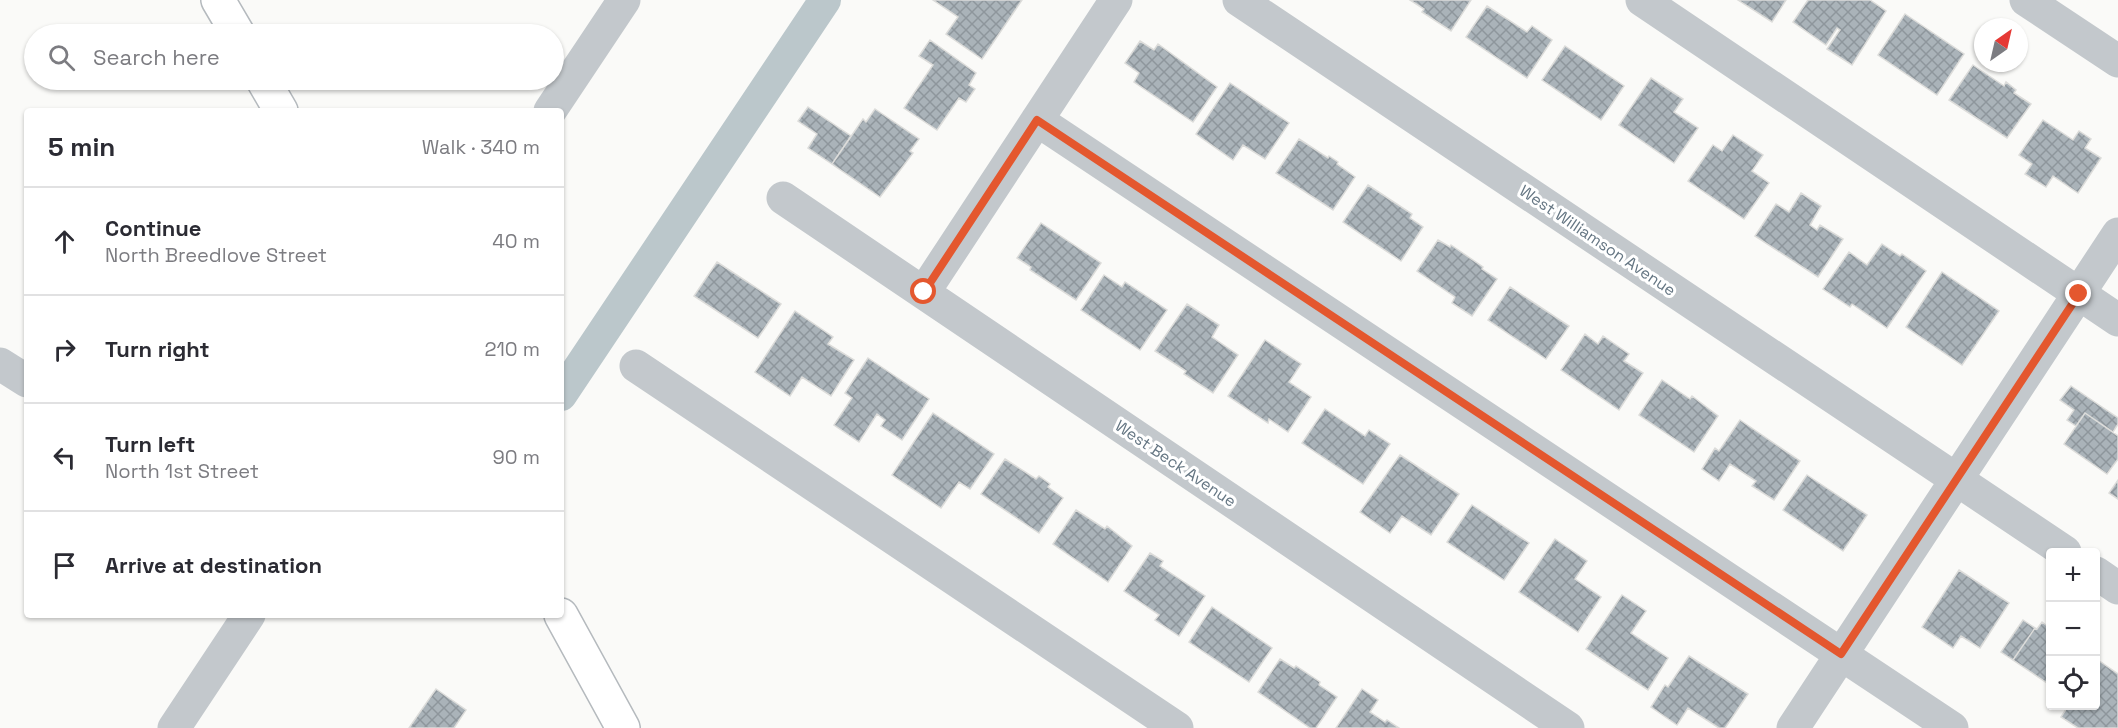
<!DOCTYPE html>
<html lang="en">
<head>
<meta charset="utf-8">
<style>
	:root { --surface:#fff; --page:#f7f7f7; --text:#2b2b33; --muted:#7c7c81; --line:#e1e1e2 }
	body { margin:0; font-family:"Space Grotesk",sans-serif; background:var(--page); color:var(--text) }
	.controls { position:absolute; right:18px; bottom:18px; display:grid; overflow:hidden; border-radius:6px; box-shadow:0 2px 4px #0004 }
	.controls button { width:54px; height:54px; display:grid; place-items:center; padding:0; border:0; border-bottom:2px solid var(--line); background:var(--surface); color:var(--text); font:30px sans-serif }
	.compass { position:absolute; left:1974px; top:18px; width:54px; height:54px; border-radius:50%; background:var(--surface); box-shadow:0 2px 4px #0004; rotate:34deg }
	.stop { position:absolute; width:18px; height:18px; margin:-14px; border:4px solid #e4572e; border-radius:50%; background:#fff }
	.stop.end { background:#e4572e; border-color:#fff; box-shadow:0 2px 6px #0008 }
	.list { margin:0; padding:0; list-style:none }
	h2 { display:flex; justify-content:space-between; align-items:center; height:78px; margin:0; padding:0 24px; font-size:26px }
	h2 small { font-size:20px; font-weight:400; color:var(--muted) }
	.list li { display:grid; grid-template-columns:39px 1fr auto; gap:18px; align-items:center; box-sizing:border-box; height:108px; padding:0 24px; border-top:2px solid var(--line) }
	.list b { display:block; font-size:22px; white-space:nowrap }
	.list p { margin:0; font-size:20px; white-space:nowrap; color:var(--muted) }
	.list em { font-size:20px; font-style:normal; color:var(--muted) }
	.icon { flex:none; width:33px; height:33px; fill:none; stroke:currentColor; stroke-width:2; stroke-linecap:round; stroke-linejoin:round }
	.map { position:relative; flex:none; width:2118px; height:728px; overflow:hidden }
	.search { position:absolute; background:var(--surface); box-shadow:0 2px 4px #0004; left:24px; top:24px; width:540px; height:66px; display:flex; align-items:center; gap:15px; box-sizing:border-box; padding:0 21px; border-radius:33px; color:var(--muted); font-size:22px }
	.panel { position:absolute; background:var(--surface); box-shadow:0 2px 4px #0004; left:24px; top:108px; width:540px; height:510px; border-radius:6px }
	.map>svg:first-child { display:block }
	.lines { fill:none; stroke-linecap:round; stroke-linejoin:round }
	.canal { stroke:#bbc7cb; stroke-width:32 }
	.building { fill:url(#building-cross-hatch); stroke:#dcdcda; stroke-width:1.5 }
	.major-casing { stroke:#b5babe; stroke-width:36 }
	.minor { stroke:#c3c8cc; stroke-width:33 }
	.major { stroke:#fff; stroke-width:33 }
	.route { stroke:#e4572e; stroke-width:8 }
	.labels { text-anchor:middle; stroke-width:6; stroke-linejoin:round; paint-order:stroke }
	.street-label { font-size:16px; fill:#657683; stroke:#fff }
</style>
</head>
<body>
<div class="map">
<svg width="2118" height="728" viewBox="0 0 2118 728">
	<defs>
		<pattern id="building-cross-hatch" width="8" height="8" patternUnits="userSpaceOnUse" patternTransform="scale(1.5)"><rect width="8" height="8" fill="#aab3b9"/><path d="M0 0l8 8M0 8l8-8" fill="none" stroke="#8e969c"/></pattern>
	</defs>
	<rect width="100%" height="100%" fill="#fafaf8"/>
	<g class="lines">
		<path class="canal" d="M561 395 825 0"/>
	</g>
	<path class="building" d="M933 0H1022L982 59 946 34 958 17Z
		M1410 0H1471L1451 31 1422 12 1424 9Z
		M1738 0H1786L1772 22Z
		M1808 0H1870L1886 11 1852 65 1827 49 1840 30 1837 28 1826 45 1793 22Z
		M1487 6 1527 32 1532 26 1552 40 1527 78 1466 37Z
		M1905 14 1964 54 1937 95 1878 55Z
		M930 40 976 73 969 85 975 89 966 102 959 98 937 130 904 108 933 65 919 56Z
		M1140 41 1154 50 1158 44 1217 87 1193 122 1134 82 1139 73 1125 63Z
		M1565 46 1624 86 1601 120 1542 80Z
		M1973 65 2004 86 2006 82 2016 90 2014 93 2031 104 2007 138 1949 100Z
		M1651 78 1683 99 1674 112 1698 128 1674 163 1619 125Z
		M1230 83 1289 123 1265 159 1243 145 1233 160 1196 134Z
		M808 107 851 136 832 164 808 148 817 134 798 121Z
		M875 109 919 139 910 151 913 153 880 197 832 164 863 119 866 122Z
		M2043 120 2073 140 2079 131 2091 139 2085 148 2101 158 2078 193 2053 176 2046 187 2025 174 2032 164 2019 155Z
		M1733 135 1763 155 1752 171 1769 183 1744 219 1688 181 1713 145 1722 151Z
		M1299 139 1328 158 1329 156 1338 162 1337 164 1355 177 1333 210 1276 173Z
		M1368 185 1412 214 1410 218 1423 227 1401 261 1343 222Z
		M1801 193 1821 206 1810 225 1817 230 1820 225 1843 239 1818 277 1755 236 1776 204 1789 212Z
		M1041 223 1101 263 1076 300 1030 270 1031 267 1017 258Z
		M1438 240 1450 247 1451 245 1483 267 1482 269 1497 279 1472 316 1452 303 1455 297 1417 271Z
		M1882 244 1900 256 1902 254 1926 271 1887 328 1852 304 1850 307 1823 289 1849 252 1867 265Z
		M717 262 781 304 758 338 694 296Z
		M1942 272 1999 311 1962 365 1906 327Z
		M1104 275 1122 287 1125 282 1167 310 1140 350 1081 310Z
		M1510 287 1569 326 1546 359 1488 320Z
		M1187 304 1219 325 1212 337 1238 355 1213 393 1184 374 1186 371 1155 351Z
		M795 311 833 337 828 344 854 360 831 396 802 377 790 396 755 372Z
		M1585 334 1598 344 1603 336 1629 354 1624 361 1643 373 1619 410 1561 370Z
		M1265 340 1301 364 1289 382 1311 397 1288 432 1269 419 1268 423 1228 396Z
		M868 358 929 399 902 440 881 426 885 420 877 414 859 442 834 425 852 398 845 393Z
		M1662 380 1690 399 1692 396 1718 416 1694 452 1639 415Z
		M2071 386 2118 418V424L2113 432 2085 413 2076 426 2067 420 2074 410 2060 400Z
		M1325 409 1365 436 1369 430 1390 444 1363 484 1302 443Z
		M933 413 994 454 970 489 959 482 941 508 892 475Z
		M2085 413 2118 436V459L2107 474 2064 444Z
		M1740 420 1800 461 1774 500 1752 486 1756 481 1730 464 1719 481 1702 469 1715 448 1719 451Z
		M1400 455 1459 494 1431 535 1402 516 1390 533 1360 512Z
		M1005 459 1036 479 1039 476 1050 484 1048 487 1063 498 1039 533 981 494Z
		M1807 475 1867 515 1843 551 1783 510Z
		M2118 480V499L2109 493Z
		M1472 505 1529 543 1504 580 1447 542Z
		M1076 510 1105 529 1107 526 1132 546 1108 582 1053 544Z
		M1555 539 1587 561 1575 579 1601 597 1578 632 1519 592Z
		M1150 553 1163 561 1160 566 1205 596 1179 636 1155 620 1159 615 1124 591Z
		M1959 570 2009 603 1980 648 1961 636 1953 648 1922 627Z
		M1622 595 1646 611 1631 633 1668 658 1648 690 1586 649Z
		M1212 607 1272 648 1249 682 1189 642Z
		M2023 620 2035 628 2013 660 2001 652Z
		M2042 622 2050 628V685L2013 660 2035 628 2037 629Z
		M1689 656 1748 694 1725 728H1719L1688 708 1677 725 1651 707 1665 685 1668 687Z
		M1280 659 1294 668 1296 666 1320 682 1319 685 1337 697 1316 728H1310L1258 692Z
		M2098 660 2118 674V728H2078L2061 717 2068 706H2096V664Z
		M436 689 466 710 454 728H409Z
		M1362 689 1378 700 1370 712 1385 722 1387 720 1399 728H1336Z"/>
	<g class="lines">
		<g class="major-casing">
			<path id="major" d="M218 0 238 34
				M263 80 281 111
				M561 615 623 728"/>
		</g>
		<path class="minor" d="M1239 0 2065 552
			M1642 0 2118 320
			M2026 0 2118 61
			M550 111 624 0
			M1037 120 1952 728
			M783 198 1568 728
			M924 292 1116 0
			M0 364 27 381
			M636 366 1177 728
			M2096 573 2118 588
			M174 728 249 615
			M1793 728 2118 234"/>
		<use href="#major" class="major"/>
	</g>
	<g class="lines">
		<path class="route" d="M924 292 1037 120 1841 654 2079 294"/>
	</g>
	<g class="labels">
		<g class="street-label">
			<text transform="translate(1598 240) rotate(34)" y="6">West Williamson Avenue</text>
			<text transform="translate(1176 463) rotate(34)" y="6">West Beck Avenue</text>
		</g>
	</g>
</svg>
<div class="controls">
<button>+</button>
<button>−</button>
<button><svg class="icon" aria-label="locate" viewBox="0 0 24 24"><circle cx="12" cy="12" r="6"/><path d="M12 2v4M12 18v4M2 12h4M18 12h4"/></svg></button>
</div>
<svg class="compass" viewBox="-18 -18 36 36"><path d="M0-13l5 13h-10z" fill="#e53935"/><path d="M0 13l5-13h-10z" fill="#7c7c81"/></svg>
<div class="stop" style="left:924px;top:292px"></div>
<div class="stop end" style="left:2079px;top:294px"></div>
<div class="search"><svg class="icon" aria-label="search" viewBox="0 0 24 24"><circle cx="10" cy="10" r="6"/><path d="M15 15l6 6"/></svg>Search here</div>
<section class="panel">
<h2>5 min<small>Walk · 340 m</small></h2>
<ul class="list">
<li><svg class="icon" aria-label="ahead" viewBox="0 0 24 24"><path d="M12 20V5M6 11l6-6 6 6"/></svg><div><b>Continue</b><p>North Breedlove Street</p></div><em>40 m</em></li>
<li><svg class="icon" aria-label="right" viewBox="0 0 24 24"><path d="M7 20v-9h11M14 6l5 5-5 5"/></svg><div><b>Turn right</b></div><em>210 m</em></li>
<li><svg class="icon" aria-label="left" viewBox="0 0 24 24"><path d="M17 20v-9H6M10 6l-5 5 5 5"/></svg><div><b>Turn left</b><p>North 1st Street</p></div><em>90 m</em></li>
<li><svg class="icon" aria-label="arrive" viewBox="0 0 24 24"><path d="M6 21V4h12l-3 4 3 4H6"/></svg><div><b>Arrive at destination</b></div></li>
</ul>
</section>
</div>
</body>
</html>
